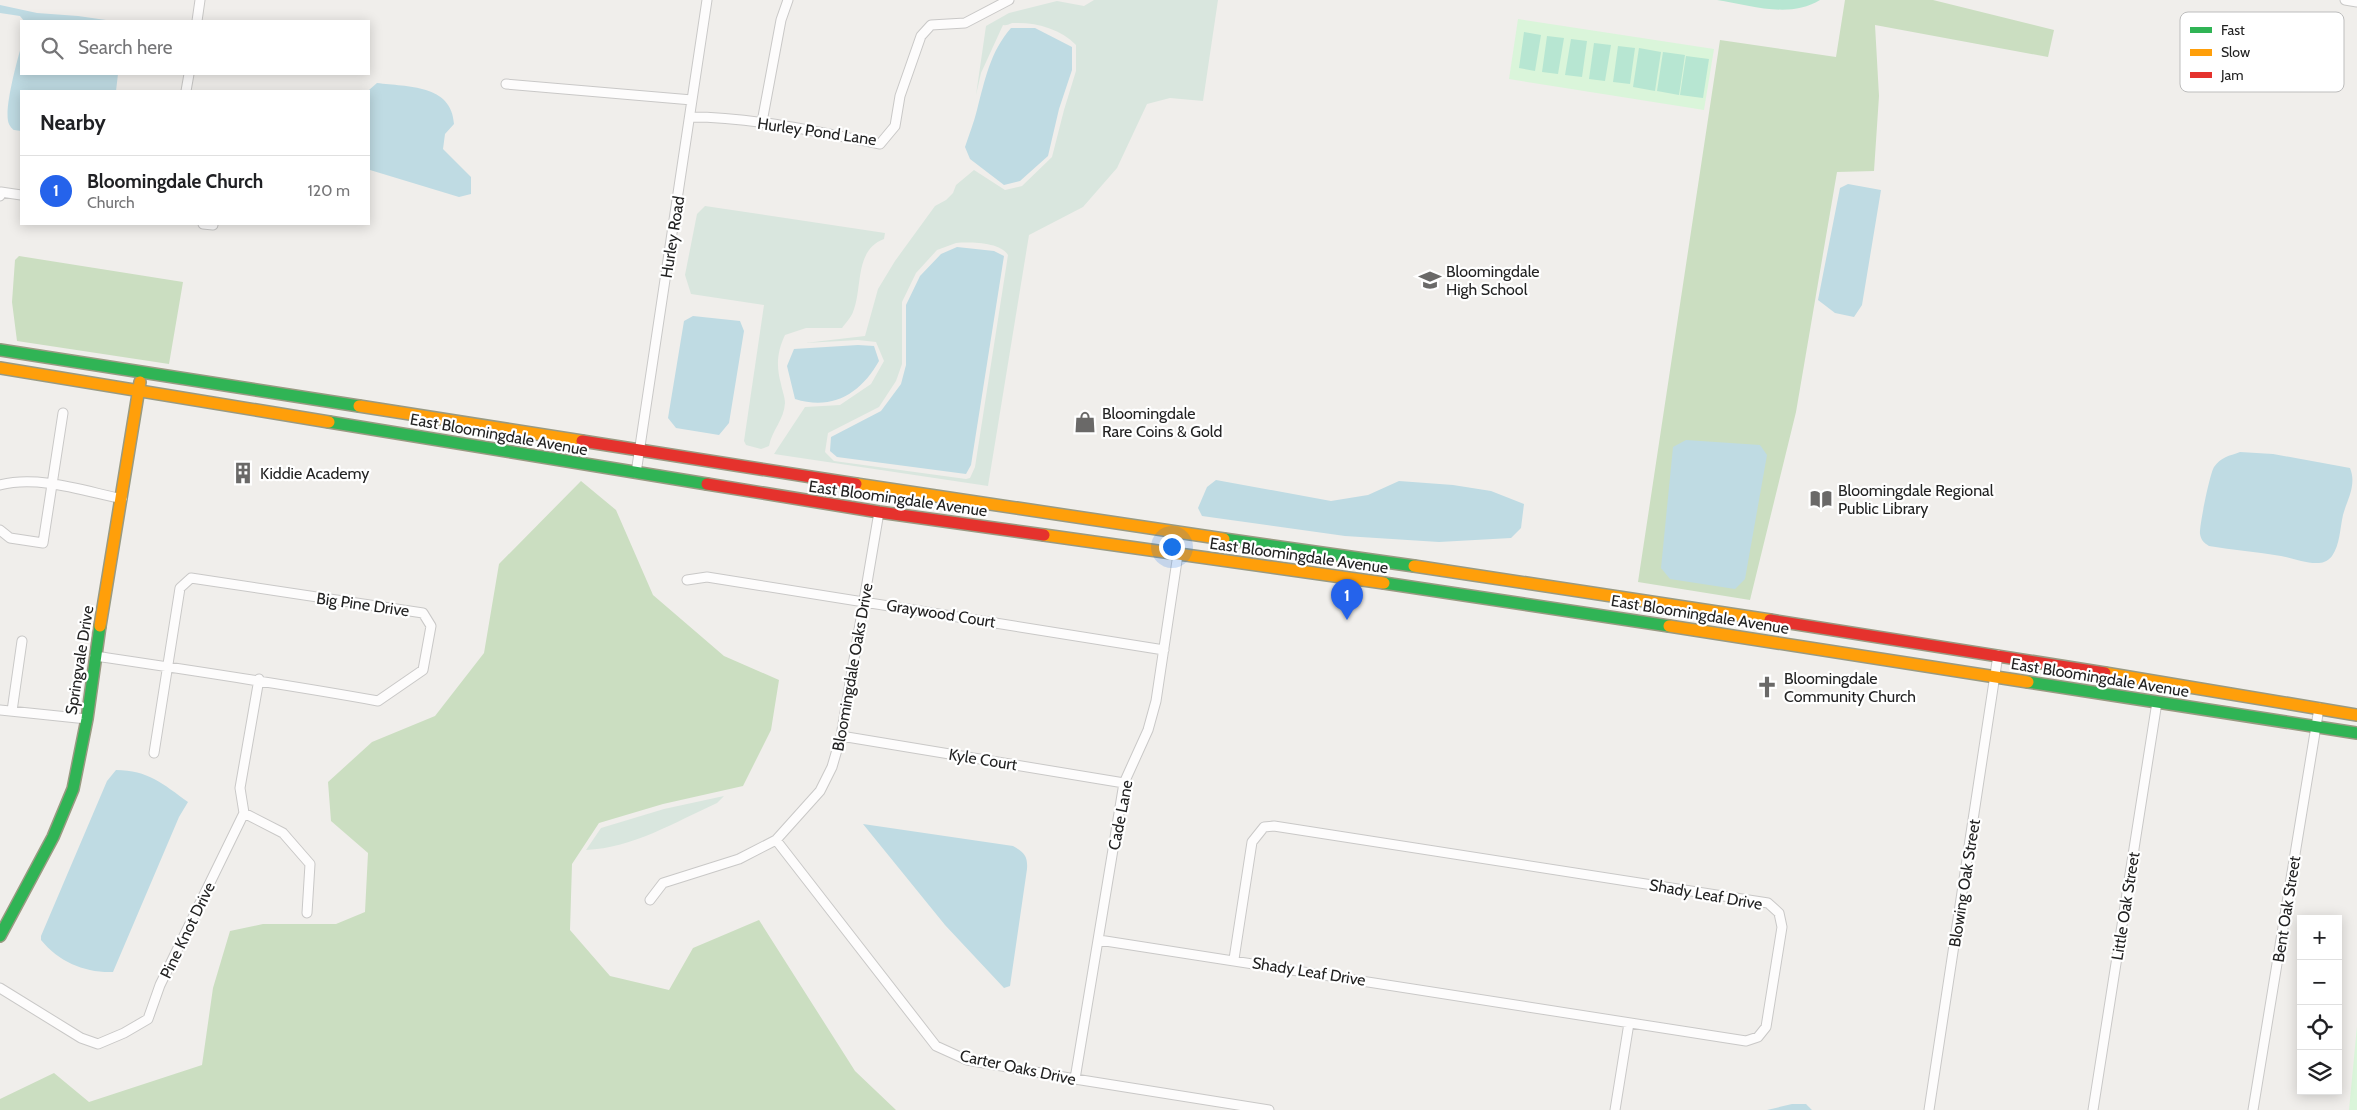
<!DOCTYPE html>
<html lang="en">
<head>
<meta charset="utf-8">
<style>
	:root { --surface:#fff; --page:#f2f2f2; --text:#202124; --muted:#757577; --line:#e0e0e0; --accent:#2563eb }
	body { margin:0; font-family:Cabin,sans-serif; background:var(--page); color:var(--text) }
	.controls { position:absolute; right:15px; bottom:15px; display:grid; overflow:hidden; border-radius:0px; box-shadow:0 2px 12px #0003 }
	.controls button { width:45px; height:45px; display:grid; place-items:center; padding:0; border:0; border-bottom:1px solid var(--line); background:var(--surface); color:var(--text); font:25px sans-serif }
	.you { position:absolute; left:1171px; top:546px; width:18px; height:18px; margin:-12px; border:4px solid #fff; border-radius:50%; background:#1a73e8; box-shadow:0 0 0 8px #1a73e833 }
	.badge { display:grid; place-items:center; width:32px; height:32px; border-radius:50%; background:var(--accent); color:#fff; font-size:16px; font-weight:700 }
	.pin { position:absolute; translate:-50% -41px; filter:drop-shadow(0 1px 2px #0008) }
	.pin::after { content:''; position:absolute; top:26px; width:18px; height:15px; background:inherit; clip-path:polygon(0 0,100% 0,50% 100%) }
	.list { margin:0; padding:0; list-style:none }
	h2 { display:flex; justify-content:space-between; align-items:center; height:65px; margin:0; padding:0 20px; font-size:21px }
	h2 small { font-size:16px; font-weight:400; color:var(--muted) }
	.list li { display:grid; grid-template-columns:32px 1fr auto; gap:15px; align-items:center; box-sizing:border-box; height:70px; padding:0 20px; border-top:1px solid var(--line) }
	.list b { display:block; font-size:19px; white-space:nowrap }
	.list p { margin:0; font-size:16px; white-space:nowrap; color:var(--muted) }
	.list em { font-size:16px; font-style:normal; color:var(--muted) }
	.icon { flex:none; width:28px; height:28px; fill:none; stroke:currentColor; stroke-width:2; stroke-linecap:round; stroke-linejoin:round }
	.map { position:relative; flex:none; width:2357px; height:1110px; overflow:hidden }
	.search { position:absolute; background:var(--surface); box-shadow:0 2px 12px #0003; left:20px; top:20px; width:350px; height:55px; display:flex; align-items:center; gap:12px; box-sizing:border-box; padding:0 18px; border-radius:0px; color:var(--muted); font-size:19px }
	.panel { position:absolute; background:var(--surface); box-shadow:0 2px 12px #0003; left:20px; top:90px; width:350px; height:135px; border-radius:0px }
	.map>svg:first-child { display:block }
	.forest { fill:#cbdec1 }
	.wetland { fill:#d9e6de; fill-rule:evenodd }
	.park { fill:#daf5da }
	.pitch { fill:#b7e6d2 }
	.water { fill:#bfdbe3 }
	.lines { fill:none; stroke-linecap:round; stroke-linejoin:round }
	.street-casing { stroke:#c9c8c7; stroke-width:11 }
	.fast-casing { stroke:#999a82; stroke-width:14 }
	.slow-casing { stroke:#999a82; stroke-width:14 }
	.jam-casing { stroke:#999a82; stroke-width:14 }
	.street { stroke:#fdfcfc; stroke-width:9 }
	.fast { stroke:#30b455; stroke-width:11 }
	.slow { stroke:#ff9f0a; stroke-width:11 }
	.jam { stroke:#e5322d; stroke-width:11 }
	.labels { text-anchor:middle; stroke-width:4.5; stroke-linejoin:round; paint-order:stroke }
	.street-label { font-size:16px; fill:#222; stroke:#fff }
	.poi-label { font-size:16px; fill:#222; stroke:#fff; text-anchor:start }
	.key { fill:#fff; stroke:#bdbdbd; stroke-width:1 }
	.key-label { font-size:14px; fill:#222 }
</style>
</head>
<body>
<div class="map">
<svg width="2357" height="1110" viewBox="0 0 2357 1110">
	<rect width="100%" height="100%" fill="#f0eeeb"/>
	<path class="forest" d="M1845 0H1933L2054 30 2048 57 1875 25 1879 96 1874 171 1837 172 1796 412 1750 600 1638 582 1720 40 1836 57Z
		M19 256 183 282 169 364 17 341 12 302 15 260Z
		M581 481 616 510 653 595 724 656 779 680 771 730 743 786 663 804 599 823 572 864 570 930 610 976 669 990 693 948 759 920 855 1071 896 1110H0V1099L54 1073 89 1102 202 1065 213 988 230 931 263 924H336L365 912 368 853 331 821 328 782 372 742 435 716 484 653 499 564Z"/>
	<path class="wetland" d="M1094 0H1218L1203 101 1170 98 1147 104 1117 168 1083 207 1029 235 988 486 774 454 805 407 840 405 871 384 884 361 876 342 858 340 805 343 865 336 878 289 895 261 935 206 946 200 953 193 956 185 974 170 1005 190 1022 186 1052 157 1064 110 1076 71V45C1061 29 1036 22 1014 23 1009 23 1009 26 1003 25L981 73 976 95 986 26 1009 13 1057 1 1084 6ZM956 243C970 242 1000 242 1008 255L975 467 970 478 966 479 834 461 825 452 828 433 879 407 896 381 902 364V302L916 273 937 250Z
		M705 206 885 233 884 239C854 250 863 288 853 312 851 317 846 323 842 328H806L785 335C777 352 776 366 781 384 782 390 785 397 785 403 784 420 772 430 769 446L761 449 746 445 744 441 764 305 691 294 685 275 697 214Z
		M724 796 717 803C675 822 633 848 586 850L601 828 664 809Z"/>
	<path class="park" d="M1518 19 1714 49 1704 110 1509 79Z
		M2357 1026V1110H2349Z"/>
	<path class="pitch" d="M1717 0H1820C1789 19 1750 5 1717 0Z
		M1524 32 1541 35 1535 71 1519 68Z
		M1547 36 1564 38 1558 74 1542 72Z
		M1571 39 1587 41 1582 77 1565 75Z
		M1594 43 1611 45 1605 81 1589 79Z
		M1618 46 1635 48 1630 84 1613 82Z
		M1639 48 1661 52 1655 91 1633 87Z
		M1663 52 1685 55 1679 95 1657 91Z
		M1686 56 1709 59 1703 98 1680 95Z"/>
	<path class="water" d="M0 5 37 13 78 16 113 21H24L20 16 0 13Z
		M1011 28H1035L1072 47V70L1059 109 1048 156 1020 181 1004 185 970 159 965 147C969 135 974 122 977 110 985 80 990 52 1011 28Z
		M21 47V74H118L116 91H21V131L14 130C13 130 9 125 9 124 3 112 17 61 21 47Z
		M377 83C407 87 452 84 454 124L445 134 443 149 471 177V194L459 197 370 170 369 90Z
		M1848 184 1881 190 1862 305 1854 317 1835 313 1818 300 1840 188Z
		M957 247 994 251 1004 256 971 465 966 474 837 457 830 451 831 437 881 411 901 384 906 365V305L920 276 941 254Z
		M693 316 740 321 744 331 729 423 719 435 676 428 668 418 684 321Z
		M858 345 874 346 879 361C861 393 833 411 795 399L787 366 794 349Z
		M1686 440 1760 445 1767 455 1745 579 1735 589 1670 579 1661 568 1673 447Z
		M2240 452 2273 454 2350 468C2357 485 2347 500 2343 515 2340 528 2340 545 2332 556 2329 560 2324 563 2319 563 2307 564 2293 558 2281 556 2257 552 2233 550 2209 546 2204 543 2201 540 2200 534 2199 527 2210 473 2214 467 2221 457 2229 456 2240 452Z
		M1216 480 1331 501 1368 495 1399 481 1453 485 1491 491 1524 504 1521 528 1511 538 1439 542 1345 536 1202 516 1198 508 1207 487Z
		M116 770C148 770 163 784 188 802L179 817 113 972C85 973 59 962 41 940V936L107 781Z
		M863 824 1013 846C1024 852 1028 856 1027 869L1010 986 1004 988 945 925Z
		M1792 1104H1806L1812 1110H1767Z"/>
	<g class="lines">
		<g class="street-casing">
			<path id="street" d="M2345 0 2357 2
				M197 21 200 0
				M506 84 692 100
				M186 91 189 74
				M690 117C754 117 817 132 880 144L895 126 900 96 921 36 931 25 965 23 1009 0
				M762 122 781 20 788 0
				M0 196 1 192 21 195
				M203 224 213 225
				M636 473 707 0
				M0 485C38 475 84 491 122 499
				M0 530 10 538 43 543 63 413
				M687 580 707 577 1164 650
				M95 656C189 670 284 684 378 701L423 670 431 626 423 613 191 578 180 588 154 753
				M0 710 87 719
				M12 711 22 641
				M841 736 1124 783
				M244 813 283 833 310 864 307 913
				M776 840 936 1046 967 1060 1075 1079 1269 1110
				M650 900 663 883 739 859 776 840 820 791 832 767 841 736 879 512
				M1099 940 1746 1041 1758 1037 1766 1027 1782 927 1779 913 1768 903 1274 826 1264 827 1252 842 1234 959
				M0 988 81 1038 98 1044 124 1033 148 1019 160 985 244 813 240 788 259 679
				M1075 1079 1124 783 1148 730 1156 701 1178 554
				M1615 1110 1629 1023
				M1929 1110 1998 655
				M2093 1110 2157 702
				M2253 1110 2319 708"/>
		</g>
		<g class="fast-casing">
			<path id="fast" d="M0 350 359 406
				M329 422 707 484
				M1224 539 1414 566
				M1384 583 1669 626
				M2028 682 2357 733
				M0 936 53 837 73 789 87 719 100 626"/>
		</g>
		<g class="slow-casing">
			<path id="slow" d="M0 368 329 422
				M359 406 582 441
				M856 484 1224 539
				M1044 535 1384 583
				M1414 566 1770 620
				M100 626 140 382
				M1669 626 2028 682
				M2105 673 2357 715"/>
		</g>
		<g class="jam-casing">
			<path id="jam" d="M582 441 856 484
				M707 484 879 512 1044 535
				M1770 620 2105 673"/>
		</g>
		<use href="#street" class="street"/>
		<use href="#fast" class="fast"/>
		<use href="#slow" class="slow"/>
		<use href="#jam" class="jam"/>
	</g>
	<defs>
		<g id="school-bare" transform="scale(1.725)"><path d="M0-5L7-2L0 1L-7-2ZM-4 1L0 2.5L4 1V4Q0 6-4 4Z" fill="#6a6968" stroke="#fff" stroke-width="2.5" paint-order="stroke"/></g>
		<g id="shop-bare" transform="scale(1.725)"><path d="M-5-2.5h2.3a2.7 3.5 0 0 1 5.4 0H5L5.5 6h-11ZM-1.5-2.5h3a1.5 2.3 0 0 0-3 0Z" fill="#6a6968" stroke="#fff" stroke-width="2.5" paint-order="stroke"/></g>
		<g id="building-bare" transform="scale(1.725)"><path d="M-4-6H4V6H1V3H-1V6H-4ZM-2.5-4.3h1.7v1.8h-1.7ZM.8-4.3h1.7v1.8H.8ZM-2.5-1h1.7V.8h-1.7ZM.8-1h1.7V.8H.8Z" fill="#6a6968" stroke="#fff" stroke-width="2.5" paint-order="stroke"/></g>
		<g id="library-bare" transform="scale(1.725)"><path d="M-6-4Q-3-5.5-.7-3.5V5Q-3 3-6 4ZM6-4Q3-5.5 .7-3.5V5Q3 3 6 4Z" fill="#6a6968" stroke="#fff" stroke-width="2.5" paint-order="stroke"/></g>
		<g id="church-bare" transform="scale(1.725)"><path d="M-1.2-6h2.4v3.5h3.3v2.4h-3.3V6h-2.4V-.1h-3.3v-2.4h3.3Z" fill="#6a6968" stroke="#fff" stroke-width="2.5" paint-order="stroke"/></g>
	</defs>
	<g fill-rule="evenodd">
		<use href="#school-bare" x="1430" y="280"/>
		<use href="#shop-bare" x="1085" y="422"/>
		<use href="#building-bare" x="243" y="473"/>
		<use href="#library-bare" x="1821" y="499"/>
		<use href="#church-bare" x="1767" y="687"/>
	</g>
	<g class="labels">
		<g class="street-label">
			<text transform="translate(817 131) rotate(8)" y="6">Hurley Pond Lane</text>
			<text transform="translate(672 237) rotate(-81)" y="6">Hurley Road</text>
			<text transform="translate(499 434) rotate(10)" y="6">East Bloomingdale Avenue</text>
			<text transform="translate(898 498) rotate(8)" y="6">East Bloomingdale Avenue</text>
			<text transform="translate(1299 555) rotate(8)" y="6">East Bloomingdale Avenue</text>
			<text transform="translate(363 604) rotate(8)" y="6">Big Pine Drive</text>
			<text transform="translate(941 613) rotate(9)" y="6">Graywood Court</text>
			<text transform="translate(1700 614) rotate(9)" y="6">East Bloomingdale Avenue</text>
			<text transform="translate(79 660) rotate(-81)" y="6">Springvale Drive</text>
			<text transform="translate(852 667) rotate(-80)" y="6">Bloomingdale Oaks Drive</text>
			<text transform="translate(2100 677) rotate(9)" y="6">East Bloomingdale Avenue</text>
			<text transform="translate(983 759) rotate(9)" y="6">Kyle Court</text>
			<text transform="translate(1120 815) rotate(-79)" y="6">Cade Lane</text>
			<text transform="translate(1964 883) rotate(-81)" y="6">Blowing Oak Street</text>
			<text transform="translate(1706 894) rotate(10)" y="6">Shady Leaf Drive</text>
			<text transform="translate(2125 906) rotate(-81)" y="6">Little Oak Street</text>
			<text transform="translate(2286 909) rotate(-81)" y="6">Bent Oak Street</text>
			<text transform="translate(187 930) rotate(-64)" y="6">Pine Knot Drive</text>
			<text transform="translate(1309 971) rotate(9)" y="6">Shady Leaf Drive</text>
			<text transform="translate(1018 1067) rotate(12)" y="6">Carter Oaks Drive</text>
		</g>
		<g class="poi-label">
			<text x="1446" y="277">Bloomingdale<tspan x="1446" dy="18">High School</tspan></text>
			<text x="1102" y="419">Bloomingdale<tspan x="1102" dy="18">Rare Coins &amp; Gold</tspan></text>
			<text x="260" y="479">Kiddie Academy</text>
			<text x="1838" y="496">Bloomingdale Regional<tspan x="1838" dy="18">Public Library</tspan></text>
			<text x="1784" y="684">Bloomingdale<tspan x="1784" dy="18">Community Church</tspan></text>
		</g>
	</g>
	<rect x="2180" y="12" width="164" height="80" rx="8" class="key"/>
	<rect x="2190" y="27" width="22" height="6" fill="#30b455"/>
	<rect x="2190" y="49" width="22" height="7" fill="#ff9f0a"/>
	<rect x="2190" y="72" width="22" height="6" fill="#e5322d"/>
	<g class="key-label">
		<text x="2221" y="35">Fast</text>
		<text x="2221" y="57">Slow</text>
		<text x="2221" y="80">Jam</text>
	</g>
</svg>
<div class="controls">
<button>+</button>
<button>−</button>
<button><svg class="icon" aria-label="locate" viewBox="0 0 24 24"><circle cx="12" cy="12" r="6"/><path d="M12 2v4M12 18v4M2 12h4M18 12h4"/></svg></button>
<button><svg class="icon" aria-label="layers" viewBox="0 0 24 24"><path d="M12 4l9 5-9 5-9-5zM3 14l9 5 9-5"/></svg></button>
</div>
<div class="you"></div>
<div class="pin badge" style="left:1347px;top:620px">1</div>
<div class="search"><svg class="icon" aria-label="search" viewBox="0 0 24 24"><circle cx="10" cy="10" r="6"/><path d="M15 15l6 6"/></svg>Search here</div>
<section class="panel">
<h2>Nearby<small></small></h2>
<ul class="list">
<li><span class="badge">1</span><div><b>Bloomingdale Church</b><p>Church</p></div><em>120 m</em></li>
</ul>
</section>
</div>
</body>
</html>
